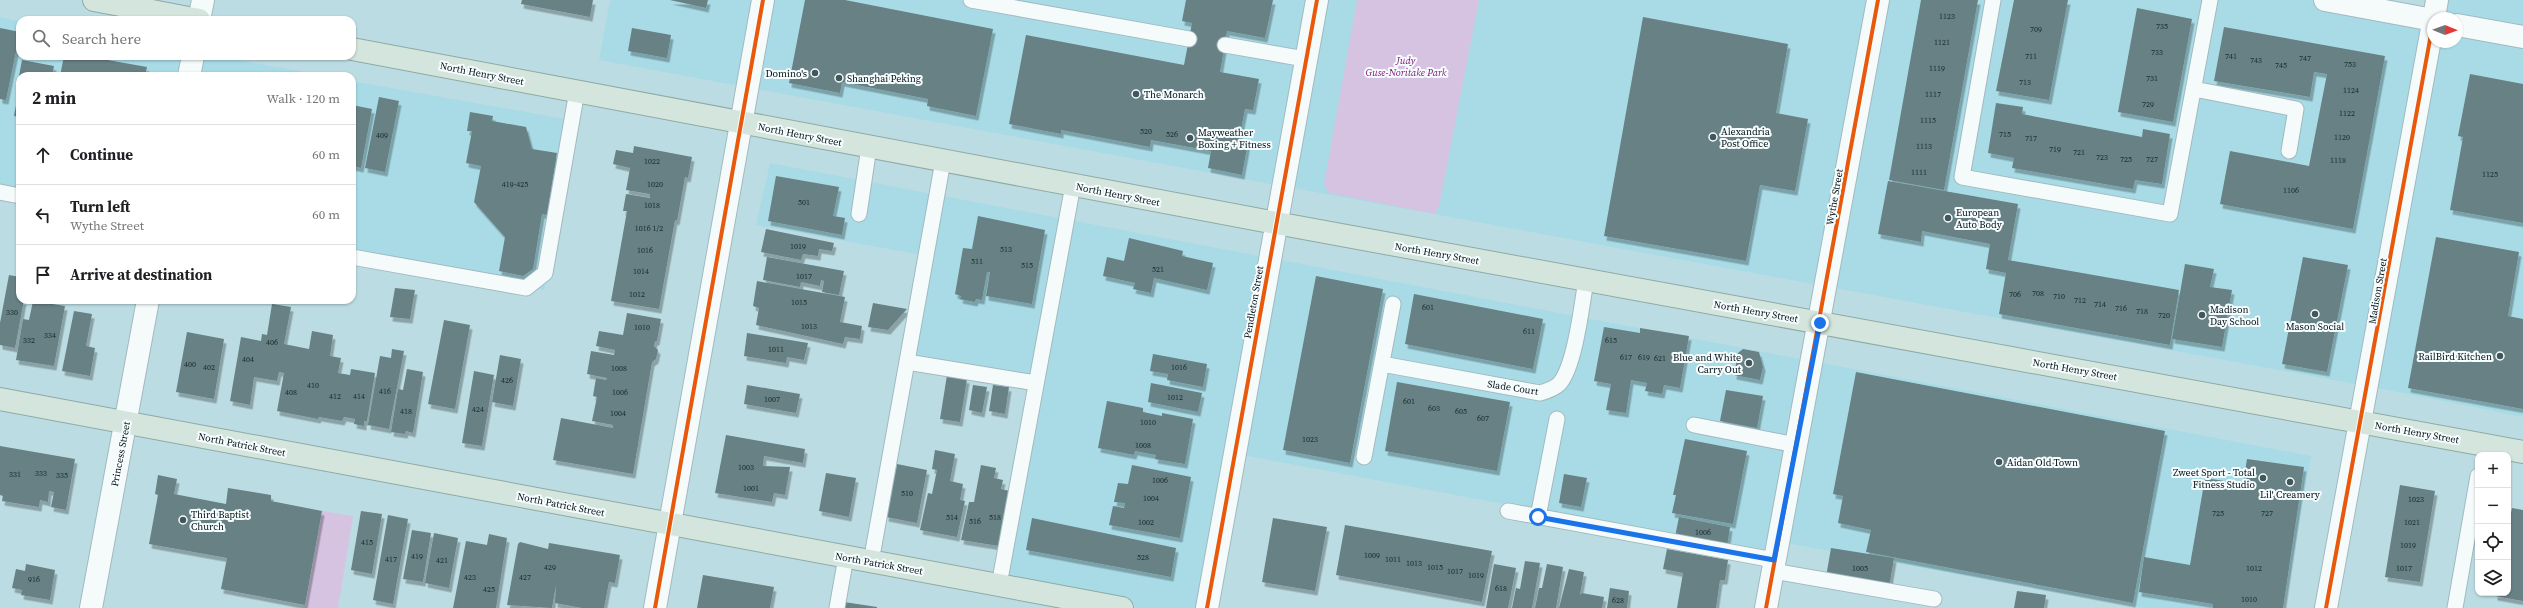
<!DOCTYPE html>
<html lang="en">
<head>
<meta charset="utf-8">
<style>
	:root { --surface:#fff; --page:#f2f2f2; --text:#202124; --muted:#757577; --line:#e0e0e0 }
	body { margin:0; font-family:"Source Serif 4",serif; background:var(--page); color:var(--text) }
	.controls { position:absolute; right:12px; bottom:12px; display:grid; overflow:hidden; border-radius:8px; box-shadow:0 1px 3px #0004 }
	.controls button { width:36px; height:36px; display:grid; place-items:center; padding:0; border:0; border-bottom:1px solid var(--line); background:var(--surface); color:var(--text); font:20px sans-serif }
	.compass { position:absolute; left:2427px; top:12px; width:36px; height:36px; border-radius:50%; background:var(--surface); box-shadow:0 1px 3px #0004; rotate:91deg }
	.stop { position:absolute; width:12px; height:12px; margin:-9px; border:3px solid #1a73e8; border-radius:50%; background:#fff }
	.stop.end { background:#1a73e8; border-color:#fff; box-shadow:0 1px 4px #0008 }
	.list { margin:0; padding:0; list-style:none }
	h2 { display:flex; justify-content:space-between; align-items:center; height:52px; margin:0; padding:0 16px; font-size:17px }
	h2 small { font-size:13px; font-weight:400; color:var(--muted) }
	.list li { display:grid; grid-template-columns:26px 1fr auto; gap:12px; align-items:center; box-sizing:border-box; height:60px; padding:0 16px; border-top:1px solid var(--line) }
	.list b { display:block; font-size:15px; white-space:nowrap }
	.list p { margin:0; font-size:13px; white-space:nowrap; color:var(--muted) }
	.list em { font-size:13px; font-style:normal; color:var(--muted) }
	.icon { flex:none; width:22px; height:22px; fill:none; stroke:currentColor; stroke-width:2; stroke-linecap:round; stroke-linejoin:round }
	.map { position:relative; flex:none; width:2523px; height:608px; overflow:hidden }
	.search { position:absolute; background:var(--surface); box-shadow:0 1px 3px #0004; left:16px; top:16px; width:340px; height:44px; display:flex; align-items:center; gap:10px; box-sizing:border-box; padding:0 14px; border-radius:12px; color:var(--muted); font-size:15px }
	.panel { position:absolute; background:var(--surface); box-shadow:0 1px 3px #0004; left:16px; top:72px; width:340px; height:232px; border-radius:12px }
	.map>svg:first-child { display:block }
	.built { fill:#a8dbe6 }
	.green { fill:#d5c3e1 }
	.building { fill:#678184; filter:url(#shadow) }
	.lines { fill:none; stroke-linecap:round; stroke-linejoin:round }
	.lane-casing { stroke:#a1babf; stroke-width:17 }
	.street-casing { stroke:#a1babf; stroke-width:24 }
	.secondary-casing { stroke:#a1babf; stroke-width:24 }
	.highway-casing { stroke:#8eaaa5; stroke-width:24 }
	.lane { stroke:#f5fafb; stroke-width:15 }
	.street { stroke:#f5fafb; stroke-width:22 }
	.secondary { stroke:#f5fafb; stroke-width:22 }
	.highway { stroke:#d3e5dd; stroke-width:22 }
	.cycleway-casing { stroke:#f7fdfe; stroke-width:6 }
	.cycleway { stroke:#e8590c; stroke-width:4 }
	.route { stroke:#1a73e8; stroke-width:5 }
	.poi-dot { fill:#42575c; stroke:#f7fdfe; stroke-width:1.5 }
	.labels { text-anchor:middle; stroke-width:4; stroke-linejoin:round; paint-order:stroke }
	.number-label { font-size:8px; fill:#1a2c30 }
	.park-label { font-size:10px; font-style:italic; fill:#7d1174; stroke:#f7fdfe }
	.street-label { font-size:10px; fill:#001014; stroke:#f7fdfe }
	.poi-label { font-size:10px; fill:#001014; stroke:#f7fdfe; text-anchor:start }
</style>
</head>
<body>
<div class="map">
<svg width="2523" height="608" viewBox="0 0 2523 608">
	<defs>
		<filter id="shadow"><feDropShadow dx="2.5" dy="4.5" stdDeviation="0" flood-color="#0004"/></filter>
	</defs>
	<rect width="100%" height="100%" fill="#bcdce3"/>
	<path class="built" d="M610 0H2327L2433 20V42H2457V18H2437L2441 0H2523V417L2398 392 599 60Z
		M0 17 20 21V56H215L326 76H20V194L0 190Z
		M352 81 576 121 544 290 352 255Z
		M770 163 2311 456 2284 608H2144L1781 542 1777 563 1509 505 1237 454 1210 608H1125L1007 586 1042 386 915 363 933 257 756 225Z"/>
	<path class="green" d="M1357 0H1479L1439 206 1435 214 1329 193 1324 184Z
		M322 511 353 516 338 608H305Z"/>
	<path class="building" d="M522 0H593L590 17 521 4Z
		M670 0H708L706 8Z
		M805 0H845L993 29 976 116 927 106 928 99 842 82 840 93 789 83Z
		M1186 0H1273L1265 38 1227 31 1220 72 1259 79 1253 110 1245 109 1239 140 1248 142 1242 175 1208 168 1211 151 1151 140 1150 147 1061 130V134L1009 124 1026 35 1184 65 1192 23 1182 21Z
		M1921 0H1978L1944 190 1889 180Z
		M2014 0H2068L2049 100 1996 91Z
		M2137 8 2192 19 2173 122 2118 112Z
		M1643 17 1788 44 1776 113 1808 119 1795 191 1760 185 1746 261 1604 236Z
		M2224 27 2385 56 2353 229 2220 204 2230 151 2309 166 2327 74 2314 72 2310 97 2214 81Z
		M0 28 20 32 6 100 0 99Z
		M632 28 671 35 667 58 628 51Z
		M64 56H102V59L147 67 145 76H60Z
		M22 60 54 66 52 76H19Z
		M2470 74 2523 84V223L2450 210 2463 137 2458 136Z
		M19 90H20V117L14 116Z
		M379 97 399 101 385 172 365 168Z
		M1996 103 2023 107 2022 114 2142 137 2143 129 2170 134 2162 184 2135 180 2133 189 2012 168 2014 158 1988 153Z
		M352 105 372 109 361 168 352 166Z
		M470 112 493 116 492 121 526 127 532 149 557 153 547 215 542 214 533 269 523 276 499 271 505 237 474 202 481 166 466 163 472 131H467Z
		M634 146 692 157 688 178 685 177 677 221 675 220 659 309 611 301 627 211H623L626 194 650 198V194L626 190 630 168 613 164 616 150 633 153Z
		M776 176 839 187 833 216 845 218 842 235 768 221Z
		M1888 181 2018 204 2008 260 2179 290 2170 345 1999 314 2006 273 1986 269 1990 244 1922 231 1921 242 1878 234Z
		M978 216 1045 230 1032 304 986 296 990 272H987L982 300 976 299 975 302 960 299 961 296 955 294 963 248 972 249Z
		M766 229 834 243 832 251 819 249 818 256 803 254 801 260 761 252Z
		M2436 237 2519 252 2508 316 2523 319V409L2408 388Z
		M1129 238 1183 251 1182 256 1213 263 1207 290 1154 278 1151 293 1133 289 1135 283 1103 276 1107 257 1124 261Z
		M767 257 844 271 839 295 822 292 824 281 821 280 820 286 801 282 800 287 763 280Z
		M2303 257 2348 265 2327 372 2282 364Z
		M2185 264 2214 269 2210 287 2232 290 2222 347 2172 339Z
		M9 275 20 277V300H24L15 348 0 345V323Z
		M1316 276 1383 289 1350 463 1283 450Z
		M757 281 845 297 840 322 862 326 860 339 845 337 843 344 756 325 759 308 753 306Z
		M395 288 415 290 410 319 390 317Z
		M1414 294 1543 319 1533 369 1405 344Z
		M33 301 65 306 54 366 16 360 23 319 29 320Z
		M873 303 907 309 888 330 868 327Z
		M272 304 291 307 284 344 309 349 312 331 333 335 330 356 341 358 338 373 350 375 351 369 375 373 367 421H364V426L354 424 355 419 344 417 342 421 319 417 318 419 277 411 284 373 279 372 277 381 254 377 250 405 230 401 241 337 261 341 262 334 267 335Z
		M74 311 92 314 86 346 95 348 90 376 62 371Z
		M627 313 661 319 657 341H655L654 346 658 350 656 359 652 362 633 474 553 460 561 418 613 428V425L592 421 597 397 593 396 596 378 606 380 607 378 587 374 591 351 614 355 615 350 596 346 599 331 623 335Z
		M444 320 470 325 455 409 428 404Z
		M1604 327 1640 333V328L1689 336 1680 388 1664 385 1662 394 1645 391 1647 383 1631 380 1626 413 1606 410 1611 384 1594 381Z
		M187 332 224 339 214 399 176 392Z
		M747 333 808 343 804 360 787 357 786 363 744 356Z
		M392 349 404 351 389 429 368 425 380 356 391 358Z
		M1743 349 1759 352 1763 367 1760 380 1734 375 1738 353Z
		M1153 354 1207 364 1203 387 1167 380 1168 374 1150 371Z
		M500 355 521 359 513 406 492 402Z
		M407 369 423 372 413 433 406 431 405 434 391 432 398 389 403 390Z
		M474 371 494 375 482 446 462 443Z
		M1856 372 2165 431 2133 603 1866 552 1871 530 1838 523 1843 496 1833 494Z
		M947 375 967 379 960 422 940 419Z
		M1397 382 1510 402 1497 471 1385 451Z
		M1151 383 1202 393 1198 412 1148 402Z
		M747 385 800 394 796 413 744 404Z
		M973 385 987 387 982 413 969 410Z
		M993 385 1009 387 1005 414 989 411Z
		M1726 390 1763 396 1757 428 1720 421Z
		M1107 401 1143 408V412L1162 416V413L1193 419 1185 464 1155 459 1156 455 1135 451 1134 455 1098 448Z
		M726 435 805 449 803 463 764 456 763 466 790 467 785 495 774 493 772 502 715 493Z
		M1685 439 1747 451 1733 524 1672 513 1676 495H1673Z
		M0 446 75 459 66 510 51 507 54 492 49 491 48 502 40 500 39 507 2 501 3 496 0 495Z
		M935 450 955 454 950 481 963 484 960 500 965 501 957 537 920 530 928 493 932 494 937 470 932 469Z
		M2247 459 2304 467 2283 608H2213V604L2139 592 2144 557 2190 565 2205 478 2243 484Z
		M897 464 927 470 917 523 886 517Z
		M981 465 996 468 994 478 1003 480 1001 489 1010 491 999 546 961 540 969 502H974Z
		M1132 465 1191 477 1180 538 1109 525 1113 506 1124 508 1125 503 1114 502 1118 483 1128 484Z
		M826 473 856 478 849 517 819 511Z
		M1564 474 1587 478 1581 507 1559 503Z
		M158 475 177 479 174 494 226 504 228 488 271 495V501L322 511 305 605 221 589 227 558 149 544 158 495 155 494Z
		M2400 485 2435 491 2420 582 2385 577Z
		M2512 508 2523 510V601L2495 596V593H2508V527Z
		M361 511 382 514 372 574 351 570Z
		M388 515 408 519 393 604 373 600Z
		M1679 517 1730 527 1727 547 1675 537Z
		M1032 518 1176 548 1171 577 1026 550Z
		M1273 518 1327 527 1315 591 1262 582Z
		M1345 525 1492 551 1482 602 1336 575Z
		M412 530 431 533 423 582 403 579Z
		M434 533 458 538 449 588 425 583Z
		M489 534 507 538 496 608H453L466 541 487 545Z
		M520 542 548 549 549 543 620 555 615 583 609 582 604 608H582L555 603 556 585 552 608 507 605 518 544Z
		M1831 548 1894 558 1889 588 1826 577Z
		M1667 549 1728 560 1725 580H1720L1716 608H1677L1683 573 1663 569Z
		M1525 561 1540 563 1532 608H1512L1516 588 1520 589Z
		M26 564 55 570 50 600 21 595 22 590 12 588 16 569 25 571Z
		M1494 564 1516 568 1508 608H1486Z
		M1547 564 1563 567 1556 608H1535L1539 588H1542Z
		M1569 569 1584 572 1580 595 1582 593 1604 597 1602 608H1559Z
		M703 575 774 587 770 608H697Z
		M1610 588 1629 591 1627 608H1607Z
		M2017 591 2046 595 2044 608H2014Z
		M844 602 877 607V608H843Z"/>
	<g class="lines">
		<g class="lane-casing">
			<path id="lane" d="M971 0 1189 39
				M1993 0 1962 177 2170 214 2210 0
				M1225 45 1305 59
				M2194 89 2296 109 2289 151
				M0 192 20 196
				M859 214 869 147
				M352 257 526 288 545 273 577 91
				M907 362 1036 383
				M1382 364 1540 393C1547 391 1554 389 1559 384 1575 367 1582 304 1586 280
				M1694 425 1796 445
				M1364 457 1393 304
				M1508 511 1774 560
				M1538 517 1557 419
				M871 562 943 161
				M1773 571 1934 599
				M999 585 1073 185
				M837 608 846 557
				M2455 608 2478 476"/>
		</g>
		<g class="street-casing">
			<path id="street" d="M2325 0 2433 20
				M199 20 203 0
				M2457 25 2523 37
				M189 76 193 56
				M91 608 148 300
				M655 608 763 0"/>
		</g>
		<g class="secondary-casing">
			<path id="secondary" d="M2434 18 2437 0
				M1207 608 1317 0
				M1766 608 1878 0
				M2326 608 2433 23"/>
		</g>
		<g class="highway-casing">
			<path id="highway" d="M94 0 199 20
				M352 49 1276 223 2523 452
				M0 399 1122 608"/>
		</g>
		<use href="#lane" class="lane"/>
		<use href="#street" class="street"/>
		<use href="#secondary" class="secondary"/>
		<use href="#highway" class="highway"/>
		<g class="cycleway-casing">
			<path id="cycleway" d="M655 608 763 0
				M1207 608 1317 0
				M1766 608 1878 0
				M2326 608 2433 23"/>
		</g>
		<use href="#cycleway" class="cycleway"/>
	</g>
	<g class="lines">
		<path class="route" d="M1538 517 1774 560 1820 323"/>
	</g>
	<g class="poi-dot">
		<circle cx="815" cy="73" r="4"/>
		<circle cx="839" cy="78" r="4"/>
		<circle cx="1136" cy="94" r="4"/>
		<circle cx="1713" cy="137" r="4"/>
		<circle cx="1190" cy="138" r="4"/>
		<circle cx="1948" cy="218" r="4"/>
		<circle cx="2315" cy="314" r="4"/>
		<circle cx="2202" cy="315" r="4"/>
		<circle cx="2500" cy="356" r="4"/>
		<circle cx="1749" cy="363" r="4"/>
		<circle cx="1999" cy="462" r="4"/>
		<circle cx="2263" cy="478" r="4"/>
		<circle cx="2290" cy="482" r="4"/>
		<circle cx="183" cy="520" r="4"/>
	</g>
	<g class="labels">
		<g class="number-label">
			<text x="1947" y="19">1123</text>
			<text x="2162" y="29">735</text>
			<text x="2036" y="32">709</text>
			<text x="1942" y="45">1121</text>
			<text x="2157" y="55">733</text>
			<text x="2031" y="59">711</text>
			<text x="2231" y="59">741</text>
			<text x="2305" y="61">747</text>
			<text x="2256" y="63">743</text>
			<text x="2350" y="67">753</text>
			<text x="2281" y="68">745</text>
			<text x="1937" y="71">1119</text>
			<text x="2152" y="81">731</text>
			<text x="2025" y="85">713</text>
			<text x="2351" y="93">1124</text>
			<text x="1933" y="97">1117</text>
			<text x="2148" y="107">729</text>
			<text x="2347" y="116">1122</text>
			<text x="1928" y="123">1115</text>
			<text x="1146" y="134">520</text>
			<text x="1172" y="137">526</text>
			<text x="2005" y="137">715</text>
			<text x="382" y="138">409</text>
			<text x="2342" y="140">1120</text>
			<text x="2031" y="141">717</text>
			<text x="1924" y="149">1113</text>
			<text x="2055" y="152">719</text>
			<text x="2079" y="155">721</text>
			<text x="2102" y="160">723</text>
			<text x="2126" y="162">725</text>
			<text x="2152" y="162">727</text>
			<text x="2338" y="163">1118</text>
			<text x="652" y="164">1022</text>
			<text x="1919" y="175">1111</text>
			<text x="2490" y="177">1125</text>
			<text x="515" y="187">419-425</text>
			<text x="655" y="187">1020</text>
			<text x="2291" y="193">1106</text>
			<text x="804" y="205">501</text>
			<text x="652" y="208">1018</text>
			<text x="649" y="231">1016 1/2</text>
			<text x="798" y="249">1019</text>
			<text x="1006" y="252">513</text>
			<text x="645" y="253">1016</text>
			<text x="977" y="264">511</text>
			<text x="1027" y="268">515</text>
			<text x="1158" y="272">521</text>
			<text x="641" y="274">1014</text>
			<text x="804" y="279">1017</text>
			<text x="2038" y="296">708</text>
			<text x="637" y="297">1012</text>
			<text x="2015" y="297">706</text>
			<text x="2059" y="299">710</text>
			<text x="2080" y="303">712</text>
			<text x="799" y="305">1015</text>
			<text x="2100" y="307">714</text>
			<text x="1428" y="310">601</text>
			<text x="2121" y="311">716</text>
			<text x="2142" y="314">718</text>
			<text x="12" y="315">330</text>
			<text x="2164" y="318">720</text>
			<text x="809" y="329">1013</text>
			<text x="642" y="330">1010</text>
			<text x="1529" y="334">611</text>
			<text x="50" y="338">334</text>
			<text x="29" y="343">332</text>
			<text x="1611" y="343">615</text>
			<text x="272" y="345">406</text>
			<text x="776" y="352">1011</text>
			<text x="1626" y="360">617</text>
			<text x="1644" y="360">619</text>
			<text x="1660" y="361">621</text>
			<text x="248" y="362">404</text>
			<text x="190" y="367">400</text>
			<text x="209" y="370">402</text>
			<text x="1179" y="370">1016</text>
			<text x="619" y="371">1008</text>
			<text x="507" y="383">426</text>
			<text x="313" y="388">410</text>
			<text x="385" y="394">416</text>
			<text x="291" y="395">408</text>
			<text x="620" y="395">1006</text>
			<text x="335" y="399">412</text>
			<text x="359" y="399">414</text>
			<text x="1175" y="400">1012</text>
			<text x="772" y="402">1007</text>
			<text x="1409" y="404">601</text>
			<text x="1434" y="411">603</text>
			<text x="478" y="412">424</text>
			<text x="406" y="414">418</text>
			<text x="1461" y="414">605</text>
			<text x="618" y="416">1004</text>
			<text x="1483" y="421">607</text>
			<text x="1148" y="425">1010</text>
			<text x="1310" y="442">1023</text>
			<text x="1143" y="448">1008</text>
			<text x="746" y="470">1003</text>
			<text x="41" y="476">333</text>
			<text x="15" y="477">331</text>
			<text x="62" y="478">335</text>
			<text x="1160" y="483">1006</text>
			<text x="751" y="491">1001</text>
			<text x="907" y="496">510</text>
			<text x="1151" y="501">1004</text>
			<text x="2416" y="502">1023</text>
			<text x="2218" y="516">725</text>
			<text x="2267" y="516">727</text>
			<text x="952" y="520">514</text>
			<text x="995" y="520">518</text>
			<text x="975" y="524">516</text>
			<text x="1146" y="525">1002</text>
			<text x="2412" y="525">1021</text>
			<text x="1703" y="535">1006</text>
			<text x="367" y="545">415</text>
			<text x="2408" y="548">1019</text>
			<text x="1372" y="558">1009</text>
			<text x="417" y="559">419</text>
			<text x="1143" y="560">528</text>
			<text x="391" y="562">417</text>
			<text x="1393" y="562">1011</text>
			<text x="442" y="563">421</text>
			<text x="1414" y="566">1013</text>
			<text x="550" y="570">429</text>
			<text x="1435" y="570">1015</text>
			<text x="1860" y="571">1005</text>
			<text x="2254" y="571">1012</text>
			<text x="2404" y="571">1017</text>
			<text x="1455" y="574">1017</text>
			<text x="1476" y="578">1019</text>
			<text x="470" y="580">423</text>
			<text x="525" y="580">427</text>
			<text x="34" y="582">916</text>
			<text x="1501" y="591">618</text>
			<text x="489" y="592">425</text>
			<text x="2249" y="602">1010</text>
			<text x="1618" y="603">628</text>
		</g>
		<g class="park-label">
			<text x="1406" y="64">Judy<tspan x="1406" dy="12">Guse-Noritake Park</tspan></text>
		</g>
		<g class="street-label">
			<text transform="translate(482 73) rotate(11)" y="4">North Henry Street</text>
			<text transform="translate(800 134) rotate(11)" y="4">North Henry Street</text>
			<text transform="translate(1118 194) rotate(11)" y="4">North Henry Street</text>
			<text transform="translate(1834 197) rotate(-80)" y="4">Wythe Street</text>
			<text transform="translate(1437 253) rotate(10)" y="4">North Henry Street</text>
			<text transform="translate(2377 291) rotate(-80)" y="4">Madison Street</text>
			<text transform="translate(1253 302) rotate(-80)" y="4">Pendleton Street</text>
			<text transform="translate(1756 311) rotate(10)" y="4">North Henry Street</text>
			<text transform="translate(2075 369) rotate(10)" y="4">North Henry Street</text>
			<text transform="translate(1513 387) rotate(9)" y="4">Slade Court</text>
			<text transform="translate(2417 432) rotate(10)" y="4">North Henry Street</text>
			<text transform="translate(242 444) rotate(11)" y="4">North Patrick Street</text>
			<text transform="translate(120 454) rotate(-79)" y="4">Princess Street</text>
			<text transform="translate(561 504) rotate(11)" y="4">North Patrick Street</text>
			<text transform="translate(879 563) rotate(10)" y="4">North Patrick Street</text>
		</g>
		<g class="poi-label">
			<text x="807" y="77" text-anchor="end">Domino's</text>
			<text x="847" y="82">Shanghai Peking</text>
			<text x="1144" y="98">The Monarch</text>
			<text x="1721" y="135">Alexandria<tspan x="1721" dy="12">Post Office</tspan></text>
			<text x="1198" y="136">Mayweather<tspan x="1198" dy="12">Boxing + Fitness</tspan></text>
			<text x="1956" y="216">European<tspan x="1956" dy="12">Auto Body</tspan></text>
			<text x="2210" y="313">Madison<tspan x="2210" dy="12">Day School</tspan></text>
			<text x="2315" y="330" text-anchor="middle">Mason Social</text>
			<text x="2492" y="360" text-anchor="end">RailBird Kitchen</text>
			<text x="1741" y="361" text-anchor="end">Blue and White<tspan x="1741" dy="12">Carry Out</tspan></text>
			<text x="2007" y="466">Aidan Old Town</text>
			<text x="2255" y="476" text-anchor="end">Zweet Sport - Total<tspan x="2255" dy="12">Fitness Studio</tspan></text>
			<text x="2290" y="498" text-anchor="middle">Lil' Creamery</text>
			<text x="191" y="518">Third Baptist<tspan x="191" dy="12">Church</tspan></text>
		</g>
	</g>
</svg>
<div class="controls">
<button>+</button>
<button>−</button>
<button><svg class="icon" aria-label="locate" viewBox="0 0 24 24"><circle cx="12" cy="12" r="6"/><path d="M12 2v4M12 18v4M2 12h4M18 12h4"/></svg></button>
<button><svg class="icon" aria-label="layers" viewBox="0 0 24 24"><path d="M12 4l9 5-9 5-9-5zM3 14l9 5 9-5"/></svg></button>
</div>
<svg class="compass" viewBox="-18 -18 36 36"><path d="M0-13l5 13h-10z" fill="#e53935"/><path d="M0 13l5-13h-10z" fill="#757577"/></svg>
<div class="stop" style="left:1538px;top:517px"></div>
<div class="stop end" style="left:1820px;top:323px"></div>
<div class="search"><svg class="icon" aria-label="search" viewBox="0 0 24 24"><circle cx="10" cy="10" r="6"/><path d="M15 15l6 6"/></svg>Search here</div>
<section class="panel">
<h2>2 min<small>Walk · 120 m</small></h2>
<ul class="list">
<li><svg class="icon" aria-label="ahead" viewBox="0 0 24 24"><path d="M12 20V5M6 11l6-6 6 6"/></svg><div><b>Continue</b></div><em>60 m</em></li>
<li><svg class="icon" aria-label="left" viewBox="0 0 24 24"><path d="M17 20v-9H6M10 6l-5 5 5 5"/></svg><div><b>Turn left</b><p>Wythe Street</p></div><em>60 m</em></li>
<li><svg class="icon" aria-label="arrive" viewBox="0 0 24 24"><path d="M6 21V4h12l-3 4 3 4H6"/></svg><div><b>Arrive at destination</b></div></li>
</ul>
</section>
</div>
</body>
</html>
